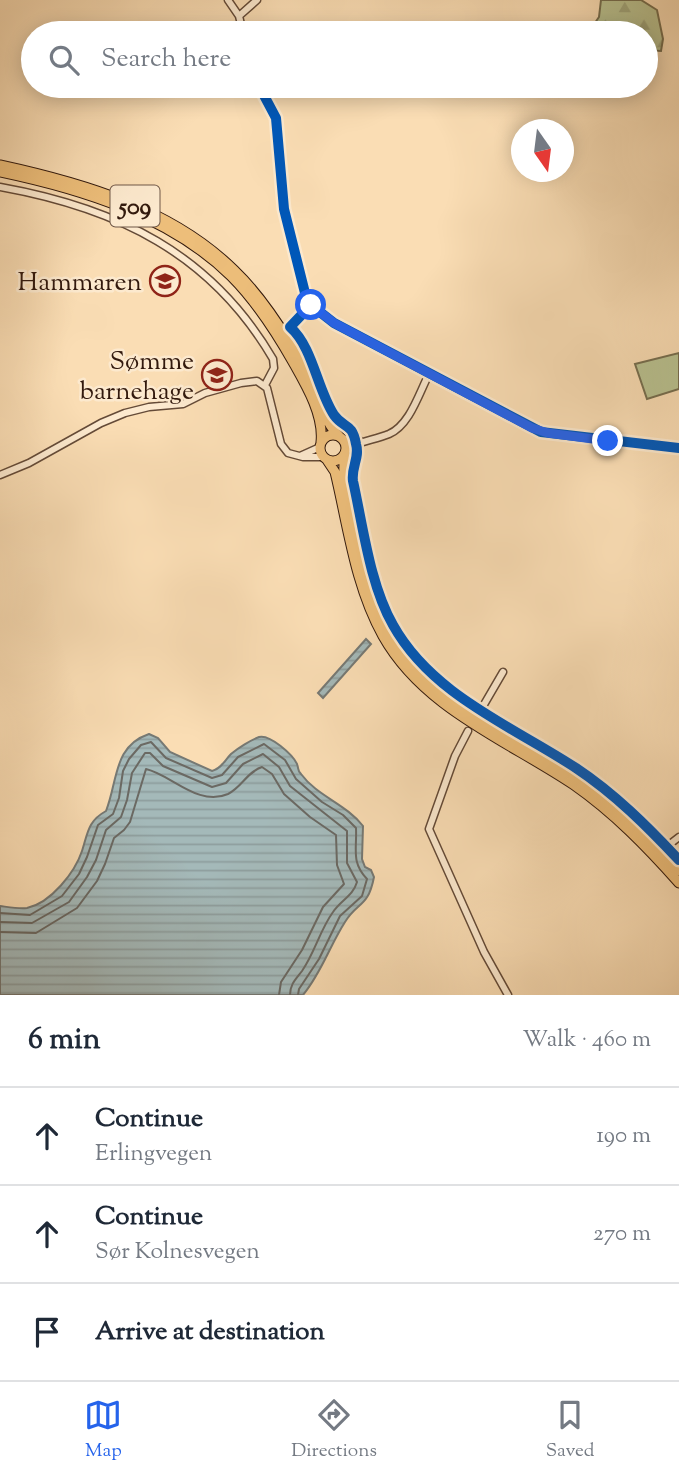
<!DOCTYPE html>
<html lang="en">
<head>
<meta charset="utf-8">
<style>
	:root { --surface:#fff; --page:#f6f6f7; --text:#1f2937; --muted:#747a83; --line:#e0e1e3; --accent:#2563eb }
	body { margin:0; font-family:"Sorts Mill Goudy",serif; background:var(--page); color:var(--text) }
	.compass { position:absolute; left:511px; top:119px; width:63px; height:63px; border-radius:50%; background:var(--surface); box-shadow:0 4px 18px #0003; rotate:166deg }
	.stop { position:absolute; width:21px; height:21px; margin:-16px; border:5px solid #2563eb; border-radius:50%; background:#fff }
	.stop.end { background:#2563eb; border-color:#fff; box-shadow:0 2px 7px #0008 }
	.list { margin:0; padding:0; list-style:none }
	h2 { display:flex; justify-content:space-between; align-items:center; height:91px; margin:0; padding:0 28px; font-size:30px }
	h2 small { font-size:23px; font-weight:400; color:var(--muted) }
	.list li { display:grid; grid-template-columns:46px 1fr auto; gap:21px; align-items:center; box-sizing:border-box; height:98px; padding:0 28px; border-top:2px solid var(--line) }
	.list b { display:block; font-size:26px; white-space:nowrap }
	.list p { margin:0; font-size:23px; white-space:nowrap; color:var(--muted) }
	.list em { font-size:23px; font-style:normal; color:var(--muted) }
	.icon { flex:none; width:38px; height:38px; fill:none; stroke:currentColor; stroke-width:2; stroke-linecap:round; stroke-linejoin:round }
	.map { position:relative; flex:none; width:679px; height:995px; overflow:hidden }
	.search { position:absolute; background:var(--surface); box-shadow:0 4px 18px #0003; left:21px; right:21px; top:21px; height:77px; display:flex; align-items:center; gap:18px; box-sizing:border-box; padding:0 24px; border-radius:38px; color:var(--muted); font-size:26px }
	.sheet { height:385px; background:var(--surface) }
	nav { display:flex; justify-content:space-around; align-items:center; box-sizing:border-box; height:98px; border-top:2px solid var(--line); background:var(--surface); font-size:19px; color:var(--muted) }
	nav a { display:grid; justify-items:center; gap:4px }
	nav .on { color:var(--accent) }
	.map>svg:first-child { display:block }
	.forest { fill:url(#forest-firs); stroke:#766e4f; stroke-width:2 }
	.pitch { fill:#b9c291; stroke:#766e4f; stroke-width:2 }
	.water { fill:url(#water-rules); stroke:#767974; stroke-width:2 }
	.lines { fill:none; stroke-linecap:round; stroke-linejoin:round }
	.shore { stroke:#6b6963; stroke-width:2 }
	.minor-casing { stroke:#644a37; stroke-width:9 }
	.highway-casing { stroke:#32190d; stroke-width:11 }
	.minor { stroke:#fce9ce; stroke-width:6 }
	.highway { stroke:#edbe7a; stroke-width:9 }
	.cycleway-casing { stroke:#fce9ce; stroke-width:15 }
	.cycleway { stroke:#0057b8; stroke-width:10 }
	.route { stroke:#2563eb; stroke-width:9 }
	.labels { text-anchor:middle; stroke-width:5; stroke-linejoin:round; paint-order:stroke }
	.shield { fill:#fce9ce; stroke:#6f5747; stroke-width:2 }
	.shield-label { font-size:24px; font-weight:bold; fill:#32190d }
	.poi-label { font-size:26px; fill:#32190d; stroke:#fce9ce; text-anchor:end }
</style>
</head>
<body>
<div class="map">
<svg width="679" height="995" viewBox="0 0 679 995">
	<defs>
		<pattern id="forest-firs" width="22" height="20" patternUnits="userSpaceOnUse" patternTransform="scale(1.75)"><rect width="22" height="20" fill="#b9c291"/><path d="M5 1l3.5 6h-7zM16 11l3.5 6h-7z" fill="#a0a67c"/></pattern>
		<pattern id="water-rules" width="6" height="5" patternUnits="userSpaceOnUse" patternTransform="scale(1.75)"><rect width="6" height="5" fill="#a4b9b9"/><path d="M0 2.5h6" fill="none" stroke="#8e9e9e"/></pattern>
	</defs>
	<rect width="100%" height="100%" fill="#faddb4"/>
	<filter id="stains"><feTurbulence type="fractalNoise" baseFrequency=".00286" numOctaves="4"/><feColorMatrix values="0 0 0 0 .2 0 0 0 0 .09 0 0 0 0 .02 0 0 0 .5 -.17"/></filter>
	<radialGradient id="worn" r=".72"><stop offset=".6" stop-color="#630" stop-opacity="0"/><stop offset="1" stop-color="#630" stop-opacity=".3"/></radialGradient>
	<path class="forest" d="M601 0H641L657 10 663 39 661 51 646 50V33H588L599 17Z"/>
	<path class="pitch" d="M679 353V389L647 399 635 364Z"/>
	<path class="water" d="M366 639 371 644 323 698 318 693Z
		M149 734 158 738 170 752 212 771C221 769 225 760 231 754 238 748 251 740 259 737 270 734 293 755 297 764 299 769 297 770 301 774 317 796 346 804 363 826L362 859 365 867 371 870 374 877C368 908 358 901 345 922 329 947 322 972 303 995H0V906C8 907 19 909 27 908 51 903 75 872 82 851 88 832 88 821 106 811 118 781 113 746 149 734Z"/>
	<g class="lines">
		<path class="shore" d="M0 913 30 915 62 896 79 874 87 857 98 825 113 814 119 798 123 771 129 759 141 745 151 742 166 758 212 778 222 775 238 757 264 744 285 760 296 779 322 802 343 815 356 828C357 850 351 862 367 879L362 896 340 916 319 959 299 989 298 995
			M0 922 32 923 69 902 87 877 96 860 106 830 121 817 127 800 132 773 145 753H150L163 766 212 787 226 783 243 764 263 754 279 767 290 786 347 831V863L357 882C353 896 341 900 333 912 320 930 315 952 302 971 296 979 290 984 290 995
			M0 932 36 933 77 908 97 881 105 864 114 838 124 830 130 822 146 769C172 775 198 807 228 794 242 787 247 772 262 767L272 774 284 794 310 817 336 835 337 865 344 884 323 907 302 950 281 982 279 995"/>
		<g class="minor-casing">
			<path id="minor" d="M228 0 239 16 243 33
				M239 16 257 0
				M259 86 276 118 284 209 305 293 311 305 334 323 541 432 679 448
				M0 187C117 208 211 253 273 359L274 368 265 385
				M343 439 359 440
				M346 449C360 441 374 440 389 434 410 425 419 393 429 374
				M300 456 320 447
				M0 475 29 463 101 423 125 413 149 407 183 404 205 393 241 383 257 381 267 388 281 444 288 453 303 457H323
				M482 708 503 672
				M468 731 455 756 429 829 484 952 508 995
				M670 844 679 837"/>
		</g>
		<g class="highway-casing">
			<path id="highway" d="M0 165C83 183 173 209 235 271 257 292 274 317 290 343 299 358 308 373 315 390 322 406 326 424 339 436
				M0 172C81 189 170 216 231 276 256 301 276 332 293 362 306 385 324 415 321 442
				M320 448a13 13 0 1 1 26 0a13 13 0 1 1-26 0Z
				M345 454C340 483 352 515 359 543 369 581 378 618 402 651 443 707 512 735 568 772 610 800 646 834 679 871
				M327 460 335 472C348 526 355 586 383 636 424 709 507 740 574 785 614 813 647 847 679 883"/>
		</g>
		<use href="#minor" class="minor"/>
		<use href="#highway" class="highway"/>
		<g class="cycleway-casing">
			<path id="cycleway" d="M259 86 276 118 284 209 305 293 311 305 334 323 541 432 679 448
				M311 305 290 327C313 347 317 389 334 415 344 429 352 422 356 444 360 458 351 467 353 481 363 526 370 585 393 625 432 695 512 726 576 768 615 794 647 826 679 860"/>
		</g>
		<use href="#cycleway" class="cycleway"/>
	</g>
	<g class="lines">
		<path class="route" d="M311 305 334 323 532 428 548 433 608 441"/>
	</g>
	<defs>
		<g id="school-ring" transform="scale(1.575)"><circle r="9.5" fill="#fce9ce" stroke="#8f2418" stroke-width="1.5"/><path d="M0-5L7-2L0 1L-7-2ZM-4 1L0 2.5L4 1V4Q0 6-4 4Z" fill="#8f2418"/></g>
	</defs>
	<g fill-rule="evenodd">
		<use href="#school-ring" x="165" y="281"/>
		<use href="#school-ring" x="217" y="375"/>
	</g>
	<g class="labels">
		<rect class="shield" x="110.5" y="185.5" width="49" height="41" rx="5"/>
		<g class="shield-label">
			<text x="135" y="214">509</text>
		</g>
		<g class="poi-label">
			<text x="142" y="290">Hammaren</text>
			<text x="194" y="369">Sømme<tspan x="194" dy="30">barnehage</tspan></text>
		</g>
	</g>
	<rect width="100%" height="100%" filter="url(#stains)"/>
	<rect width="100%" height="100%" fill="url(#worn)"/>
</svg>
<svg class="compass" viewBox="-18 -18 36 36"><path d="M0-13l5 13h-10z" fill="#e53935"/><path d="M0 13l5-13h-10z" fill="#747a83"/></svg>
<div class="stop" style="left:311px;top:305px"></div>
<div class="stop end" style="left:608px;top:441px"></div>
<div class="search"><svg class="icon" aria-label="search" viewBox="0 0 24 24"><circle cx="10" cy="10" r="6"/><path d="M15 15l6 6"/></svg>Search here</div>
</div>
<section class="sheet">
<h2>6 min<small>Walk · 460 m</small></h2>
<ul class="list">
<li><svg class="icon" aria-label="ahead" viewBox="0 0 24 24"><path d="M12 20V5M6 11l6-6 6 6"/></svg><div><b>Continue</b><p>Erlingvegen</p></div><em>190 m</em></li>
<li><svg class="icon" aria-label="ahead" viewBox="0 0 24 24"><path d="M12 20V5M6 11l6-6 6 6"/></svg><div><b>Continue</b><p>Sør Kolnesvegen</p></div><em>270 m</em></li>
<li><svg class="icon" aria-label="arrive" viewBox="0 0 24 24"><path d="M6 21V4h12l-3 4 3 4H6"/></svg><div><b>Arrive at destination</b></div></li>
</ul>
</section>
<nav>
<a class="on"><svg class="icon" aria-label="map" viewBox="0 0 24 24"><path d="M3 6l6-2 6 2 6-2v14l-6 2-6-2-6 2zM9 4v14M15 6v14"/></svg>Map</a>
<a><svg class="icon" aria-label="directions" viewBox="0 0 24 24"><path d="M12 3l9 9-9 9-9-9zM9 14v-3h6M13 9l2 2-2 2"/></svg>Directions</a>
<a><svg class="icon" aria-label="saved" viewBox="0 0 24 24"><path d="M7 4h10v16l-5-4-5 4z"/></svg>Saved</a>
</nav>
</body>
</html>
